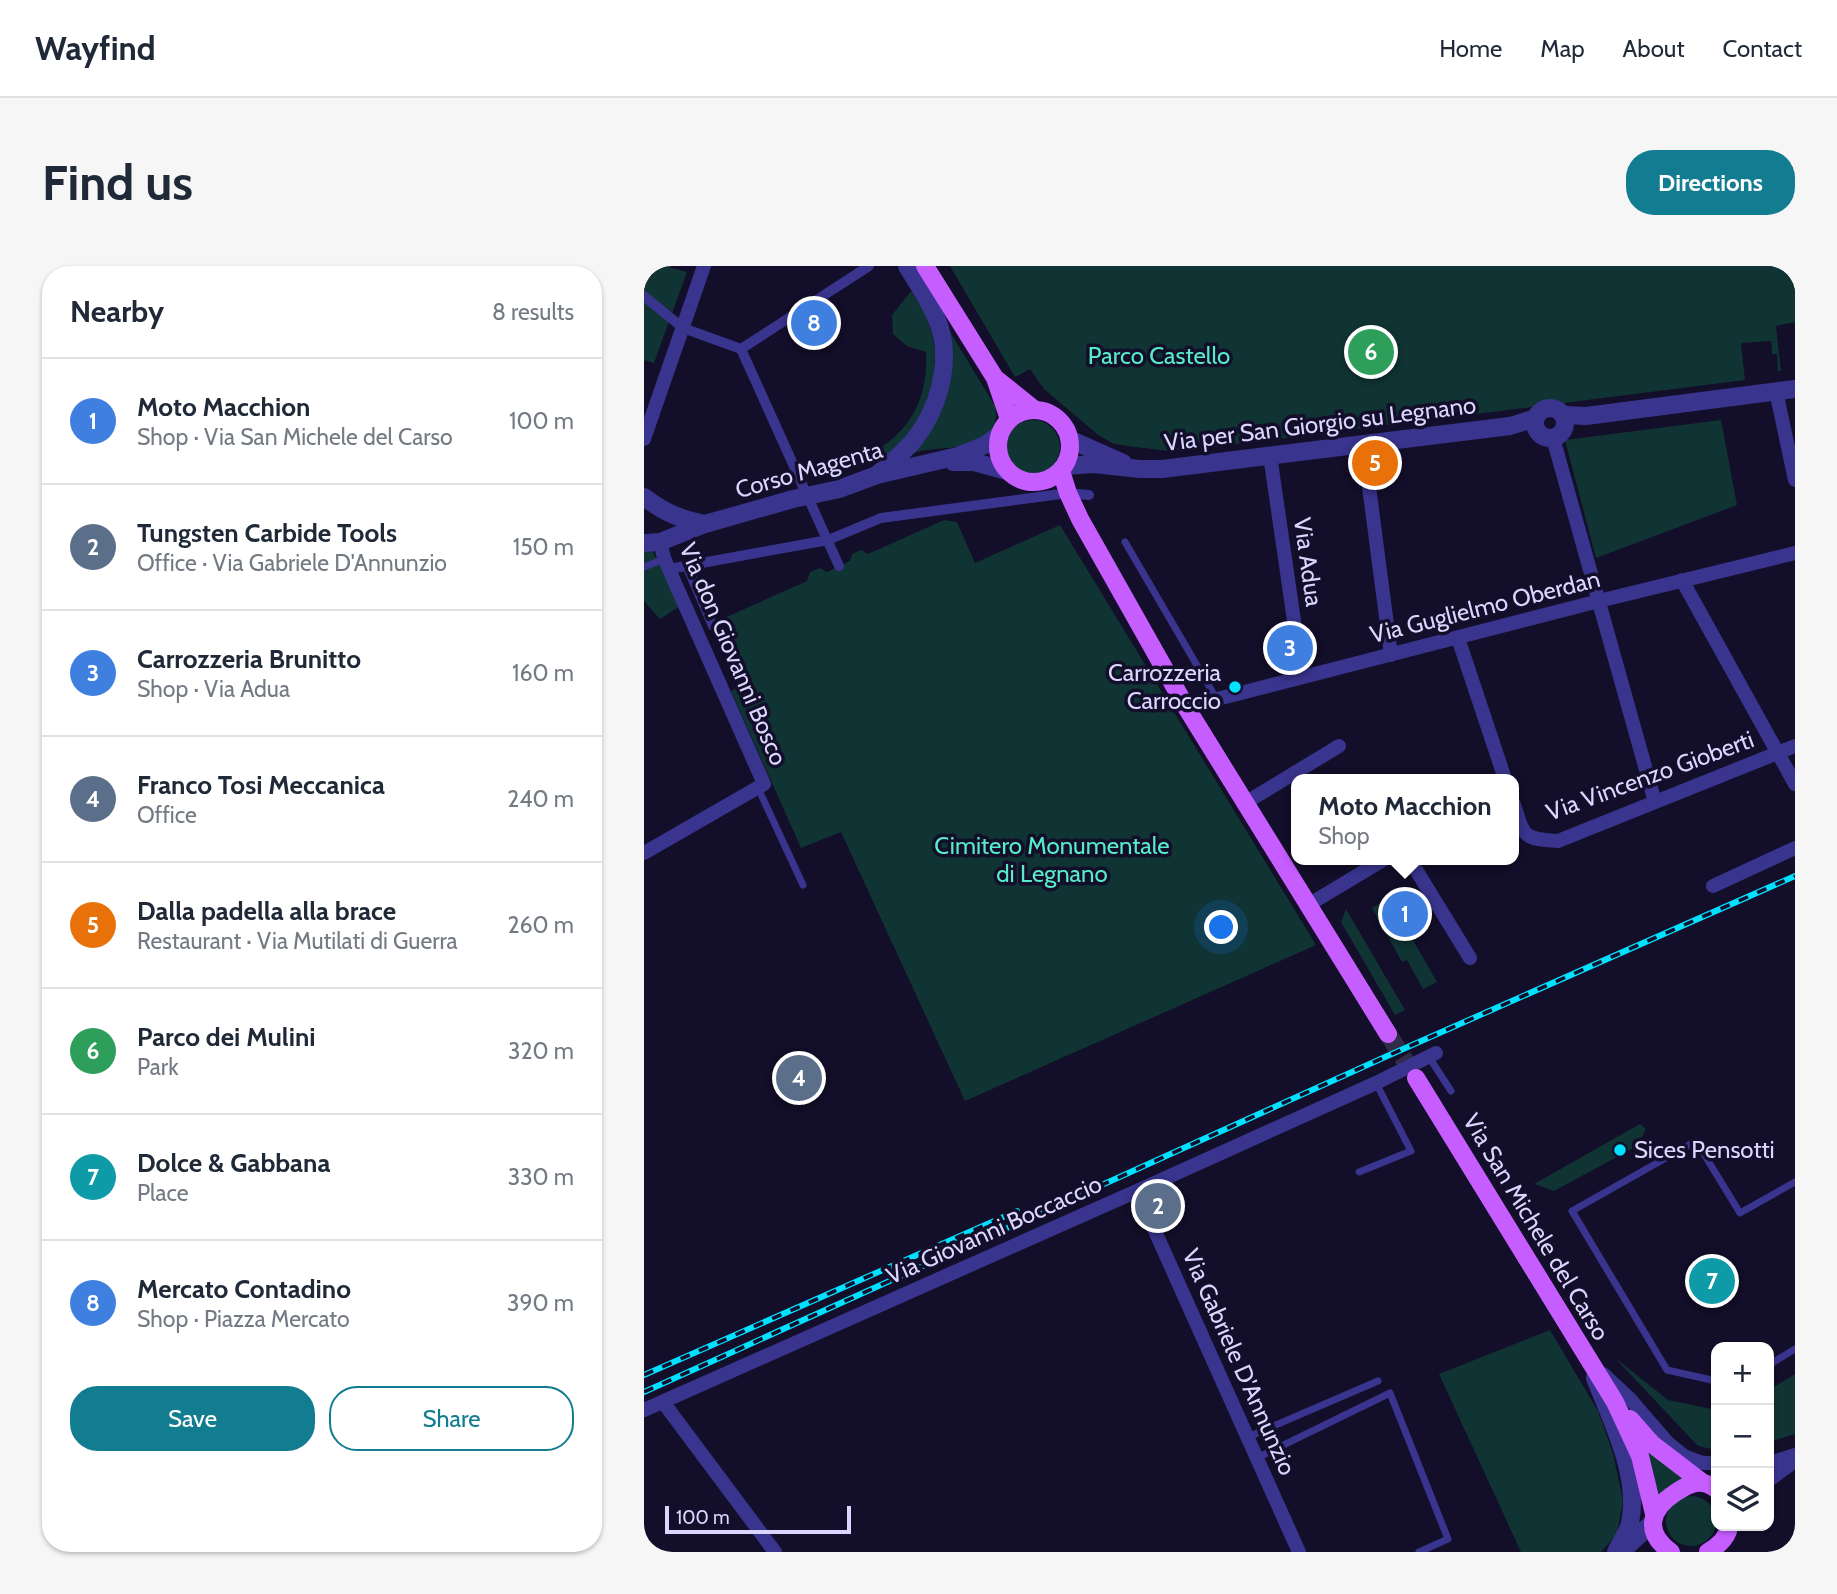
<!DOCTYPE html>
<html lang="en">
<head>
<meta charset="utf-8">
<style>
	:root { --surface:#fff; --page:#f6f6f7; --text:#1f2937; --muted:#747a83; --line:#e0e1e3; --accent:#127c91 }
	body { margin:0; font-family:Cabin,sans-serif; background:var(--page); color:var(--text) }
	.controls { position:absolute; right:21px; bottom:21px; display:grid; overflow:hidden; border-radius:14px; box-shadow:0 2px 5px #0004 }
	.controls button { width:63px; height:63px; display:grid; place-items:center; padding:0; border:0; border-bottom:2px solid var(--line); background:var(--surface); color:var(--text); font:35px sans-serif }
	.scale { position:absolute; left:21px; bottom:18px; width:186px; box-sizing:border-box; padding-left:7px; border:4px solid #dbd6ff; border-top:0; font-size:19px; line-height:24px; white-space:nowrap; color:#dbd6ff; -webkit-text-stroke:5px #130e29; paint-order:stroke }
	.you { position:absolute; left:578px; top:662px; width:24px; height:24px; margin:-18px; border:5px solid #fff; border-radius:50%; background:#1a73e8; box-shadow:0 0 0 10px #1a73e833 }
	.badge { display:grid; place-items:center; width:46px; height:46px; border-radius:50%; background:var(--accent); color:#fff; font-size:23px; font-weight:700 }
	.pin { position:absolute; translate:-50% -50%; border:4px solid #fff; box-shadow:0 2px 7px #0006 }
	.popup { position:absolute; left:647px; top:508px; width:228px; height:91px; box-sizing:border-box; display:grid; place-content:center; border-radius:14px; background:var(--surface); filter:drop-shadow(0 2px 5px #0005); font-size:23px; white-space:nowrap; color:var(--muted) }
	.popup b { font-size:26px; color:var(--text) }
	.popup::after { content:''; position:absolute; left:50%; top:100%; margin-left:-14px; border:14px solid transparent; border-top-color:var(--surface) }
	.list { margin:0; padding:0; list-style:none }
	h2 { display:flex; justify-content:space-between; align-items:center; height:91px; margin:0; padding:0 28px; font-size:30px }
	h2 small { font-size:23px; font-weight:400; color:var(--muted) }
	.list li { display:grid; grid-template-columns:46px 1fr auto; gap:21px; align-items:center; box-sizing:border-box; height:126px; padding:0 28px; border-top:2px solid var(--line) }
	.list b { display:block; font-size:26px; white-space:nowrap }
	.list p { margin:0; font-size:23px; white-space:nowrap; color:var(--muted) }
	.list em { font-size:23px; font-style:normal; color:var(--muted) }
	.actions { display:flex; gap:14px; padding:21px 28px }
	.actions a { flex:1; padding:16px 0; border:2px solid var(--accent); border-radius:28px; text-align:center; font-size:24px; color:var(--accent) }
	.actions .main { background:var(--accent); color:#fff }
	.icon { flex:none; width:38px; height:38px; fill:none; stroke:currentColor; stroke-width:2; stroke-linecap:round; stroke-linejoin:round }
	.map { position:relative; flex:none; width:1151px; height:1286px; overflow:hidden; border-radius:28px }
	header { display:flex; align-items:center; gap:42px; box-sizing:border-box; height:98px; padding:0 35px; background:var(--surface); border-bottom:2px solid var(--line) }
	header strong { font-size:33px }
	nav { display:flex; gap:38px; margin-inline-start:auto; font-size:24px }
	.intro { display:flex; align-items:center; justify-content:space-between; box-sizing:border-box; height:168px; padding:0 42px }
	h1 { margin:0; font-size:49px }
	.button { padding:18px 32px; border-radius:28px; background:var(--accent); color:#fff; font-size:24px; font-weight:700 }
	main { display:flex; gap:42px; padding:0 42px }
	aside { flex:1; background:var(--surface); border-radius:28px; box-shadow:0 2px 5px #0004 }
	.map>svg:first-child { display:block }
	.green { fill:#103433 }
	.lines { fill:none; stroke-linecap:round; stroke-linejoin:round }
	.primary-tunnel { stroke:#312c49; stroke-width:18; stroke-dasharray:18 9; stroke-linecap:butt }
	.service { stroke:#39348d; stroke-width:7 }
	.pedestrian { stroke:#39348d; stroke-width:10 }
	.minor { stroke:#39348d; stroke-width:14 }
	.tertiary { stroke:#39348d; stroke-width:18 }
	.primary { stroke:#c65dff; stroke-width:18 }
	.rail-casing { stroke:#02e1ff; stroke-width:6 }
	.rail { stroke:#130e29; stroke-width:3.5; stroke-dasharray:10; stroke-linecap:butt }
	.poi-dot { fill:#02e1ff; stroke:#130e29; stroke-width:2.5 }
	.labels { text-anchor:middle; stroke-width:7; stroke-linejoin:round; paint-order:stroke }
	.park-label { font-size:24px; fill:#56ebc9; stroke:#130e29 }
	.street-label { font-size:24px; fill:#dbd6ff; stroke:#130e29 }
	.poi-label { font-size:24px; fill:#dbd6ff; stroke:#130e29; text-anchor:end }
</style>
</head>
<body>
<header>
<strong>Wayfind</strong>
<nav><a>Home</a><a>Map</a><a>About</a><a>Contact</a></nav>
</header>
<div class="intro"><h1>Find us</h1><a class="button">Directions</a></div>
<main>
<aside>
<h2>Nearby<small>8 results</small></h2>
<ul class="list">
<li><span class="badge" style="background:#3f7fe0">1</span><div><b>Moto Macchion</b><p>Shop · Via San Michele del Carso</p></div><em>100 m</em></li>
<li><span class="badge" style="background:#5c6f8a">2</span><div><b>Tungsten Carbide Tools</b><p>Office · Via Gabriele D'Annunzio</p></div><em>150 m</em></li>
<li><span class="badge" style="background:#3f7fe0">3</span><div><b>Carrozzeria Brunitto</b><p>Shop · Via Adua</p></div><em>160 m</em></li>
<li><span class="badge" style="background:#5c6f8a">4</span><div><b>Franco Tosi Meccanica</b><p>Office</p></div><em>240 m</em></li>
<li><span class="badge" style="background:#e8710a">5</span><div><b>Dalla padella alla brace</b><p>Restaurant · Via Mutilati di Guerra</p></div><em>260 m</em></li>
<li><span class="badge" style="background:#2e9e5b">6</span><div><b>Parco dei Mulini</b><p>Park</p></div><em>320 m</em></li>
<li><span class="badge" style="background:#0f9aa8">7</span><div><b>Dolce &amp; Gabbana</b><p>Place</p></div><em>330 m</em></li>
<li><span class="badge" style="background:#3f7fe0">8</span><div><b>Mercato Contadino</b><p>Shop · Piazza Mercato</p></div><em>390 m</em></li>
</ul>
<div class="actions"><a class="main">Save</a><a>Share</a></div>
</aside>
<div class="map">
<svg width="1151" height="1286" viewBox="0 0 1151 1286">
	<rect width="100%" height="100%" fill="#130e29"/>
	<path class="green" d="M0 0H20L43 6 10 97 0 94Z
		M306 0H1151V56L1132 60 1137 105H1134L1133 88H1128L1127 75 1097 77 1101 114 570 181 524 185 476 179 468 177 453 168 400 123 386 103 371 111Z
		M267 25 280 44 288 67 291 87 290 108 287 129 269 165 237 194 192 208 188 200C201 196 218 193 230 186 269 163 284 130 282 86L263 80 249 68 248 49Z
		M300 56 351 140C359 187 306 179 277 185 272 186 266 189 261 191L281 168Z
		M362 181a27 27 0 1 1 54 0a27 27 0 1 1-54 0Z
		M1077 154 1093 239 952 292 921 174Z
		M300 254 313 256 331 297 416 259 672 679 321 835 197 566 157 582 87 425 106 414 78 353 163 315 166 306 176 302 183 306 206 295 208 288 217 284 224 288Z
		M8 284 36 340 16 353 0 335V285Z
		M745 632 793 716 779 723 763 694 758 696 728 642Z
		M702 643 761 744 751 749 697 656Z
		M996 858 1002 863 993 880 910 925 890 918Z
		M906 1064 954 1145 969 1187 979 1235 973 1268 957 1286H877L795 1108Z
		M970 1091 1024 1134 1072 1144V1184L1054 1180Z
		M1151 1108V1168L1125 1176V1124Z
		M1005 1184 1040 1213 1025 1220 1012 1231 1002 1187Z
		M1022 1255a25 25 0 1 1 50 0a25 25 0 1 1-50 0Z"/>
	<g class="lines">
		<path class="primary-tunnel" d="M744 768 772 812"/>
		<path class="service" d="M481 276 572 432
			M0 301 20 293
			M114 522 159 619
			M785 791 807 825
			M715 906 767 885 732 817
			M1125 1099 1151 1083
			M1072 1115 1023 1104 928 945 1052 875 1096 947 1151 916
			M604 1171 734 1115
			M613 1192 746 1127 804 1273 775 1286"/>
		<path class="pedestrian" d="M0 30 39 62 97 83
			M97 83 195 300
			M97 83 225 0
			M43 300 69 360
			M25 303 184 274 237 252 424 227 445 229"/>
		<path class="minor" d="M1132 125 1151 214
			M909 172 1011 536
			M0 173 60 0
			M626 189 658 410
			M724 213 747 389
			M1038 314 1151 518
			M814 372 861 513
			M542 441 955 335 1151 287
			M601 537 695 480
			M870 538C880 570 878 573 914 575L1151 480
			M0 587 120 518 20 292 16 276
			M766 594 826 692
			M1069 620 1151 582
			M664 639 739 594
			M493 925 655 1286
			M959 1108 986 1133 1024 1177 1040 1190 1059 1197H1072
			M19 1136 131 1286
			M0 1144 493 925 732 817 792 787
			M1125 1197 1151 1189
			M1125 1214 1151 1195"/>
		<path class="tertiary" d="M891 157a15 15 0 1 1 30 0a15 15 0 1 1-30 0Z
			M919 149 942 150 1151 123
			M425 173 479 197
			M309 196H330L363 205
			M421 200 450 198 496 203H518L866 160 892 152
			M235 207C247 197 260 186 270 174 294 144 307 99 296 62 289 40 275 20 263 0
			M0 231C21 247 36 253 61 258
			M0 277 16 276 61 258 149 233 195 223 233 209 314 190 341 179 355 169
			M951 1112C968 1156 996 1210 986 1257 984 1267 976 1277 972 1286
			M978 1285 1008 1257"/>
		<path class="primary" d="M281 0 351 112 365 153
			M351 112 391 144
			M354 180a36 36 0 1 1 72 0a36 36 0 1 1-72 0Z
			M417 205 424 227 436 253 542 441 744 768
			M772 812 971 1136 996 1190 1010 1248
			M986 1153 1008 1178 1059 1217
			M1027 1286C1000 1267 1005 1244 1031 1227 1040 1221 1051 1214 1063 1218 1066 1219 1069 1221 1072 1223
			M1064 1286C1074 1280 1084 1272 1085 1260"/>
		<g class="rail-casing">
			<path id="rail" d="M0 1109 373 945
				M0 1126 741 791 1151 610"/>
		</g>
		<use href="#rail" class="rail"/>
	</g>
	<g class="poi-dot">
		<circle cx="591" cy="421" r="7"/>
		<circle cx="976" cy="884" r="7"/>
	</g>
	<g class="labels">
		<g class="park-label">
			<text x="515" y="98">Parco Castello</text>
			<text x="408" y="588">Cimitero Monumentale<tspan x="408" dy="28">di Legnano</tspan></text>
		</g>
		<g class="street-label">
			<text transform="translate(676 158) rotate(-7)" y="8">Via per San Giorgio su Legnano</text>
			<text transform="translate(165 204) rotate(-16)" y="8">Corso Magenta</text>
			<text transform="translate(664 296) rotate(82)" y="8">Via Adua</text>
			<text transform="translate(841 341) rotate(-14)" y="8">Via Guglielmo Oberdan</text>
			<text transform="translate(89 388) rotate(67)" y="8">Via don Giovanni Bosco</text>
			<text transform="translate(1006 510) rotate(-20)" y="8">Via Vincenzo Gioberti</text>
			<text transform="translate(892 961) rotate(59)" y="8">Via San Michele del Carso</text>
			<text transform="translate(350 964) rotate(-24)" y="8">Via Giovanni Boccaccio</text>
			<text transform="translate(595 1096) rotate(66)" y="8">Via Gabriele D'Annunzio</text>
		</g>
		<g class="poi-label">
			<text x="577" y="415">Carrozzeria<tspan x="577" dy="28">Carroccio</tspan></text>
			<text x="990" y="892" text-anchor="start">Sices Pensotti</text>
		</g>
	</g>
</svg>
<div class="controls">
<button>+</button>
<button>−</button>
<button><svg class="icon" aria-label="layers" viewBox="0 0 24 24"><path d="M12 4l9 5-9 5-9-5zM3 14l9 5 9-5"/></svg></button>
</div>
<div class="scale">100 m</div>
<div class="you"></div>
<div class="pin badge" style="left:761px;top:648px;background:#3f7fe0">1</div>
<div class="popup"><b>Moto Macchion</b>Shop</div>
<div class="pin badge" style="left:514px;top:940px;background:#5c6f8a">2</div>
<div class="pin badge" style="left:646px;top:382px;background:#3f7fe0">3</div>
<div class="pin badge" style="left:155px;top:812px;background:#5c6f8a">4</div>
<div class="pin badge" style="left:731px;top:197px;background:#e8710a">5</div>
<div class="pin badge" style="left:727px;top:86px;background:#2e9e5b">6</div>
<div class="pin badge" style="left:1068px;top:1015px;background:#0f9aa8">7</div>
<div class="pin badge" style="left:170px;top:57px;background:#3f7fe0">8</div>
</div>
</main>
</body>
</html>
